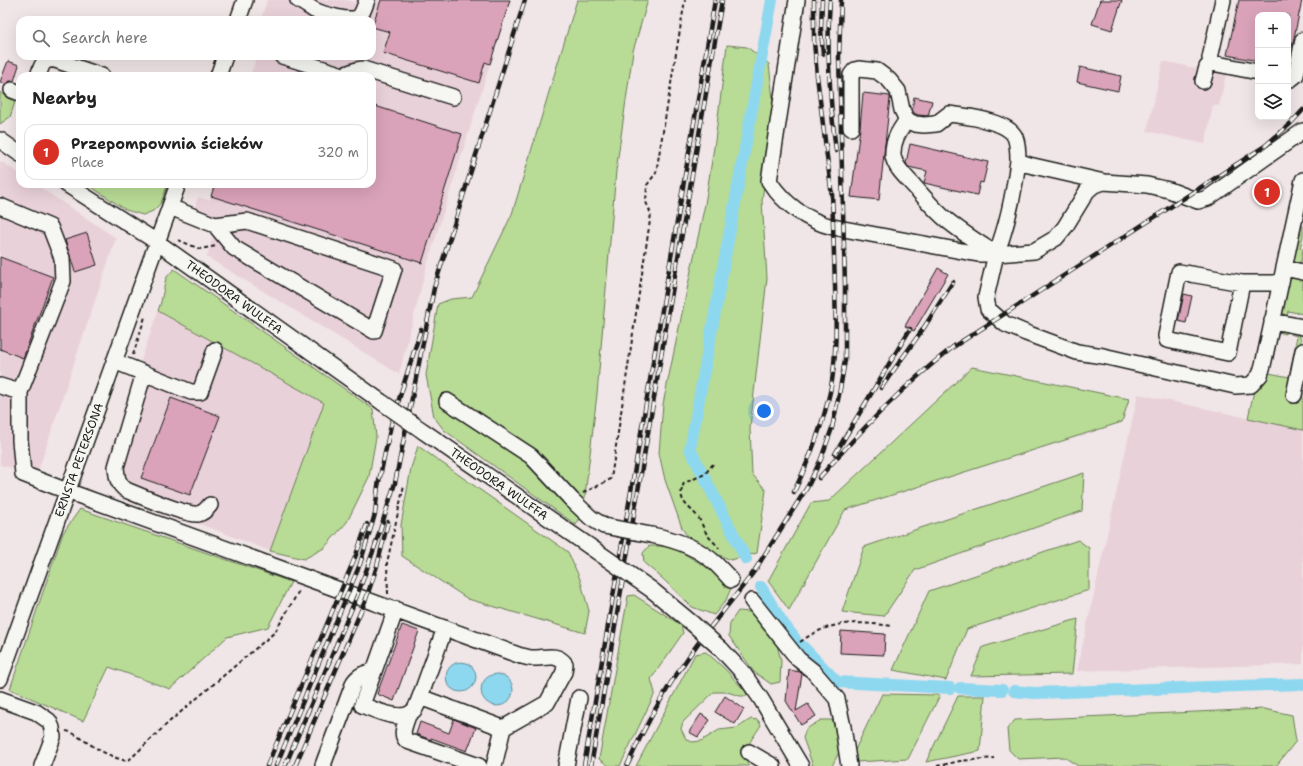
<!DOCTYPE html>
<html lang="en">
<head>
<meta charset="utf-8">
<style>
	:root { --surface:#fff; --page:#f2f2f2; --text:#222; --muted:#767676; --line:#e0e0e0; --accent:#d93025 }
	body { margin:0; font-family:"Shantell Sans",sans-serif; background:var(--page); color:var(--text) }
	.controls { position:absolute; right:12px; top:12px; display:grid; overflow:hidden; border-radius:8px; box-shadow:0 4px 16px #0002 }
	.controls button { width:36px; height:36px; display:grid; place-items:center; padding:0; border:0; border-bottom:1px solid var(--line); background:var(--surface); color:var(--text); font:20px sans-serif }
	.you { position:absolute; left:764px; top:411px; width:14px; height:14px; margin:-10px; border:3px solid #fff; border-radius:50%; background:#1a73e8; box-shadow:0 0 0 6px #1a73e833 }
	.badge { display:grid; place-items:center; width:26px; height:26px; border-radius:50%; background:var(--accent); color:#fff; font-size:13px; font-weight:700 }
	.pin { position:absolute; translate:-50% -50%; border:2px solid #fff; box-shadow:0 1px 4px #0006 }
	.list { margin:0; padding:0; list-style:none }
	h2 { display:flex; justify-content:space-between; align-items:center; height:52px; margin:0; padding:0 16px; font-size:17px }
	h2 small { font-size:13px; font-weight:400; color:var(--muted) }
	.list li { display:grid; grid-template-columns:26px 1fr auto; gap:12px; align-items:center; box-sizing:border-box; height:56px; margin:0 8px 8px; padding:0 8px; border:1px solid var(--line); border-radius:12px }
	.list b { display:block; font-size:15px; white-space:nowrap }
	.list p { margin:0; font-size:13px; white-space:nowrap; color:var(--muted) }
	.list em { font-size:13px; font-style:normal; color:var(--muted) }
	.icon { flex:none; width:22px; height:22px; fill:none; stroke:currentColor; stroke-width:2; stroke-linecap:round; stroke-linejoin:round }
	.map { position:relative; flex:none; width:1303px; height:766px; overflow:hidden }
	.search { position:absolute; background:var(--surface); box-shadow:0 4px 16px #0002; left:16px; top:16px; width:360px; height:44px; display:flex; align-items:center; gap:10px; box-sizing:border-box; padding:0 14px; border-radius:12px; color:var(--muted); font-size:15px }
	.panel { position:absolute; background:var(--surface); box-shadow:0 4px 16px #0002; left:16px; top:72px; width:360px; height:116px; border-radius:12px }
	.map>svg:first-child { display:block }
	.built { fill:#e9d1d9 }
	.green { fill:#b8db95; stroke:#6a7c58 }
	.water { fill:#8ed8ef; stroke:#608d9b }
	.lines { fill:none; stroke-linecap:round; stroke-linejoin:round }
	.canal { stroke:#8ed8ef; stroke-width:12 }
	.building { fill:#daa3b9; stroke:#1c1c1c }
	.minor-casing { stroke:#1c1c1c; stroke-width:18 }
	.path { stroke:#1c1c1c; stroke-width:2; stroke-dasharray:4 3; stroke-linecap:butt }
	.minor { stroke:#f6f6f2; stroke-width:15 }
	.rail-casing { stroke:#1c1c1c; stroke-width:4.5 }
	.rail { stroke:#f6f6f2; stroke-width:3; stroke-dasharray:9; stroke-linecap:butt }
	.minor-bridge-casing { stroke:#1c1c1c; stroke-width:18; stroke-linecap:butt }
	.minor-bridge { stroke:#f6f6f2; stroke-width:15 }
	.labels { text-anchor:middle; stroke-width:4; stroke-linejoin:round; paint-order:stroke }
	.street-label { font-size:12px; fill:#1c1c1c; stroke:#f6f6f2 }
</style>
</head>
<body>
<div class="map">
<svg width="1303" height="766" viewBox="0 0 1303 766">
	<rect width="100%" height="100%" fill="#f0e5e7"/>
	<filter id="ink" filterUnits="userSpaceOnUse"><feTurbulence type="fractalNoise" baseFrequency=".025" numOctaves="2"/><feDisplacementMap in="SourceGraphic" scale="8" xChannelSelector="R" yChannelSelector="G"/><feConvolveMatrix kernelMatrix="1 2 1 2 8 2 1 2 1" color-interpolation-filters="sRGB"/></filter>
	<g filter="url(#ink)">
		<path class="built" d="M267 0H346L355 3 356 0H510L427 265 399 374 207 257 214 233 189 224 198 197 209 200 211 196 372 184V76H250L257 56H372V20H244L246 14 261 19Z
			M1163 61 1226 75 1219 106 1213 105 1205 144 1147 131Z
			M0 161 20 174V184H35L116 238 37 474 0 465Z
			M158 311 324 403 270 551 114 491 106 462Z
			M1138 394 1303 430V664L1077 671Z"/>
		<path class="green" d="M577 0H648L633 51 616 171 597 394 583 513 576 525 444 430 434 417 426 375 438 304 451 299 472 297 512 214Z
			M727 45 747 47 769 64 774 108 762 201 767 278 750 428 752 474 766 490 757 553 731 560 692 544 682 528 665 480 659 453 663 404 705 204 715 141Z
			M0 92 15 102 10 117 0 124Z
			M87 184H168L161 203 153 211 143 215 126 210Z
			M1299 225 1303 226V236L1300 248 1303 249 1301 262 1295 264 1292 261Z
			M174 269 373 409 376 437 369 477 347 522 324 548 304 559 270 551 324 403 158 311 161 302 166 278Z
			M1289 276 1303 277V314L1288 311 1287 317 1280 316Z
			M1276 329 1286 330 1285 334 1278 332 1269 373 1289 377 1297 336 1290 334 1291 331 1299 333 1301 341 1299 352 1303 371V430L1248 418 1255 386Z
			M972 367 1129 399 1122 422 845 510 789 610 768 581 811 503 829 501Z
			M418 446 568 552 580 579 589 611 585 633 468 599 402 556 401 525 411 468Z
			M1084 473 1082 511 915 570 884 616 842 612 864 547Z
			M80 509 291 582 268 627 227 637 170 689 109 667 83 721 10 689 63 533Z
			M1078 540 1089 548V590L967 629 946 680 893 670 929 591Z
			M649 546H671L710 569 731 588 726 600 714 615 692 607 663 579 644 563 643 553Z
			M634 595 681 625 683 633 651 679 655 693 620 766H609L599 759 628 596Z
			M738 611 751 612 776 640 781 661 780 682 771 684 754 672 729 636 730 623Z
			M1078 619 1072 674 971 676 983 647Z
			M706 652 724 668 746 692 747 696H740L727 692H714L683 722 681 729 686 739 692 742 701 741 719 730 737 728 751 719 758 720 761 725C753 739 740 750 749 766H636L695 654Z
			M882 694 940 695 908 759 856 762 852 756Z
			M958 696H985L980 751 926 762Z
			M1264 709 1292 715 1296 741 1276 766H1078L1064 757 1018 759 1009 750 1007 729 1015 720Z
			M821 720H832L836 731 839 752 832 766H813L803 738 806 729Z"/>
		<path class="water" d="M446 677a15 15 0 1 1 30 0a15 15 0 1 1-30 0Z
			M481 690a16 16 0 1 1 32 0a16 16 0 1 1-32 0Z"/>
		<g class="lines">
			<path class="canal" d="M746 559 690 449 772 0
				M761 587 782 622 795 639
				M802 646 837 682 950 688
				M960 688 1002 690
				M1014 691 1034 693 1303 684"/>
		</g>
		<path class="building" d="M381 0H510L490 64 485 62 479 83 383 53 390 32 372 27Z
			M1100 0H1122L1112 30 1092 24Z
			M1239 0H1302L1292 47 1288 46V15H1258V61L1227 55Z
			M8 61 19 65 14 81H10L6 84 0 82Z
			M1080 67 1121 76 1118 91 1077 82Z
			M863 93 890 96V98L879 200 851 197 860 128Z
			M914 97 932 101 928 116 918 115 914 113 912 109Z
			M372 105 462 134 422 263 211 196 215 184H372Z
			M910 144 988 162 983 183 980 182 977 195 924 183 927 171 908 167 906 163Z
			M1262 185 1273 187 1271 199 1260 197Z
			M87 233 97 265 75 272 65 240Z
			M0 257 53 277 23 358 0 349Z
			M938 268 948 274 914 331 905 326Z
			M1184 294 1192 296 1186 323 1178 321Z
			M171 398 220 416 190 495 141 478Z
			M402 625 419 631 394 701 377 694Z
			M841 631 885 634 884 655 840 653Z
			M789 670 800 672 802 674 796 711 808 704 816 716 801 725 786 701Z
			M725 696 744 709 735 724 715 712Z
			M701 714 710 720 698 737 689 732Z
			M454 719 476 728 467 751 431 738V740L416 734 420 722 449 733Z"/>
		<g class="lines">
			<g class="minor-casing">
				<path id="minor" d="M298 0C304 3 309 7 314 10 322 14 352 23 359 17 363 13 365 5 367 0
					M797 0 769 181C783 203 807 221 833 227L978 254H996C1008 224 1014 193 1018 161
					M1223 0 1210 58 1212 63 1258 72
					M238 20 245 0
					M282 56 343 75C350 73 356 69 363 69L453 97
					M38 76C42 65 42 59 55 60L102 76
					M218 76 225 56
					M1288 78 1291 79 1296 75 1303 40
					M1203 81 1207 67 1212 63
					M12 90 20 93
					M907 120C899 131 892 141 893 156 895 168 907 178 914 186 925 198 935 211 948 221 963 233 980 244 996 254
					M851 128V75L855 70 859 69 877 71 889 80 898 91 902 110 907 120 915 124 924 125 936 124 949 114C965 116 1008 121 1015 137 1018 144 1018 154 1018 161L1029 165 1104 182
					M1303 131 1208 198 1198 201 1169 190 1147 185 1104 182 1094 185 1087 191 1065 227 1056 238 1034 251 996 254 986 297 988 309 1005 324 1026 333 1077 352 1103 356 1235 386 1251 385 1260 375 1263 365 1303 180
					M0 140 20 154
					M66 184 157 242 383 403
					M0 206 50 227 62 258 63 281 20 392 0 386
					M170 207 215 225 247 221 394 269 374 331 234 248 215 225
					M1284 268 1303 272
					M1242 283 1228 353 1167 340 1166 336 1179 272 1242 283H1281
					M1272 321 1303 327
					M114 361 191 392H200L215 350
					M144 373 116 467C117 477 117 483 126 490 138 495 187 516 198 514 203 513 207 509 210 505
					M20 392V440L23 474 67 491 521 656C524 656 528 658 531 658 544 659 556 652 565 664L564 672 547 703 503 728 420 697C418 701 417 708 413 711 402 723 375 710 362 705L396 609
					M1294 395 1303 351
					M447 401 531 456 572 500 591 518 604 526
					M423 431 589 546
					M651 535C673 539 699 548 716 564 721 569 726 574 731 580
					M652 590 693 624
					M752 601 798 659 813 671 837 699 843 727 849 766
					M721 649 743 673 761 699 801 766
					M0 679 178 184
					M420 697 445 628
					M0 699 36 712 49 721 52 728 53 737 42 766
					M408 715C406 724 399 734 407 741L479 766
					M749 752 773 766
					M324 766 323 765 354 682C359 675 365 673 374 671
					M494 766 503 728
					M566 766 579 698"/>
			</g>
			<path class="path" d="M178 240 200 249 216 246
				M133 355 145 317
				M713 464 705 474 684 483C676 501 688 505 698 517 702 523 704 531 709 537 712 541 717 544 719 549
				M583 493 611 479 651 214 646 202 647 185 656 173 685 0
				M388 594 387 563 404 485
				M800 642C832 619 856 622 893 626
				M66 731C73 732 78 737 85 741 97 749 114 759 128 761L169 722 275 632 300 589
				M937 766 960 761 994 758"/>
			<use href="#minor" class="minor"/>
			<g class="rail-casing">
				<path id="rail" d="M814 0V41L817 76 832 197
					M822 0 821 29 823 54
					M830 0C826 51 830 101 836 151
					M881 388 923 329 953 282
					M835 454 910 329
					M819 478C861 430 902 387 953 347L1265 146 1290 124 1303 110
					M794 492C809 460 822 428 830 392 837 358 836 322 835 286 834 255 833 224 832 192
					M755 570 808 486 821 459 832 428 839 395 845 360V285L839 57 841 0
					M267 766 356 555 367 524
					M276 766 360 564 375 514 378 486 391 425 421 329
					M285 766 357 596 375 546 395 483 434 288 525 0
					M295 766 366 599 377 566 388 522
					M584 766 715 0
					M591 766 722 0
					M627 766C644 727 664 691 689 656 710 625 736 597 758 566"/>
			</g>
			<use href="#rail" class="rail"/>
			<g class="minor-bridge-casing">
				<path id="minor-bridge" d="M383 403 423 431
					M604 526 651 535
					M589 546 652 590
					M693 624 721 649"/>
			</g>
			<use href="#minor-bridge" class="minor-bridge"/>
		</g>
	</g>
	<g class="labels">
		<g class="street-label">
			<text transform="translate(234 297) rotate(36)" y="4">THEODORA WULFFA</text>
			<text transform="translate(79 460) rotate(-70)" y="4">ERNSTA PETERSONA</text>
			<text transform="translate(499 484) rotate(35)" y="4">THEODORA WULFFA</text>
		</g>
	</g>
</svg>
<div class="controls">
<button>+</button>
<button>−</button>
<button><svg class="icon" aria-label="layers" viewBox="0 0 24 24"><path d="M12 4l9 5-9 5-9-5zM3 14l9 5 9-5"/></svg></button>
</div>
<div class="you"></div>
<div class="pin badge" style="left:1267px;top:192px">1</div>
<div class="search"><svg class="icon" aria-label="search" viewBox="0 0 24 24"><circle cx="10" cy="10" r="6"/><path d="M15 15l6 6"/></svg>Search here</div>
<section class="panel">
<h2>Nearby<small></small></h2>
<ul class="list">
<li><span class="badge">1</span><div><b>Przepompownia ścieków</b><p>Place</p></div><em>320 m</em></li>
</ul>
</section>
</div>
</body>
</html>
